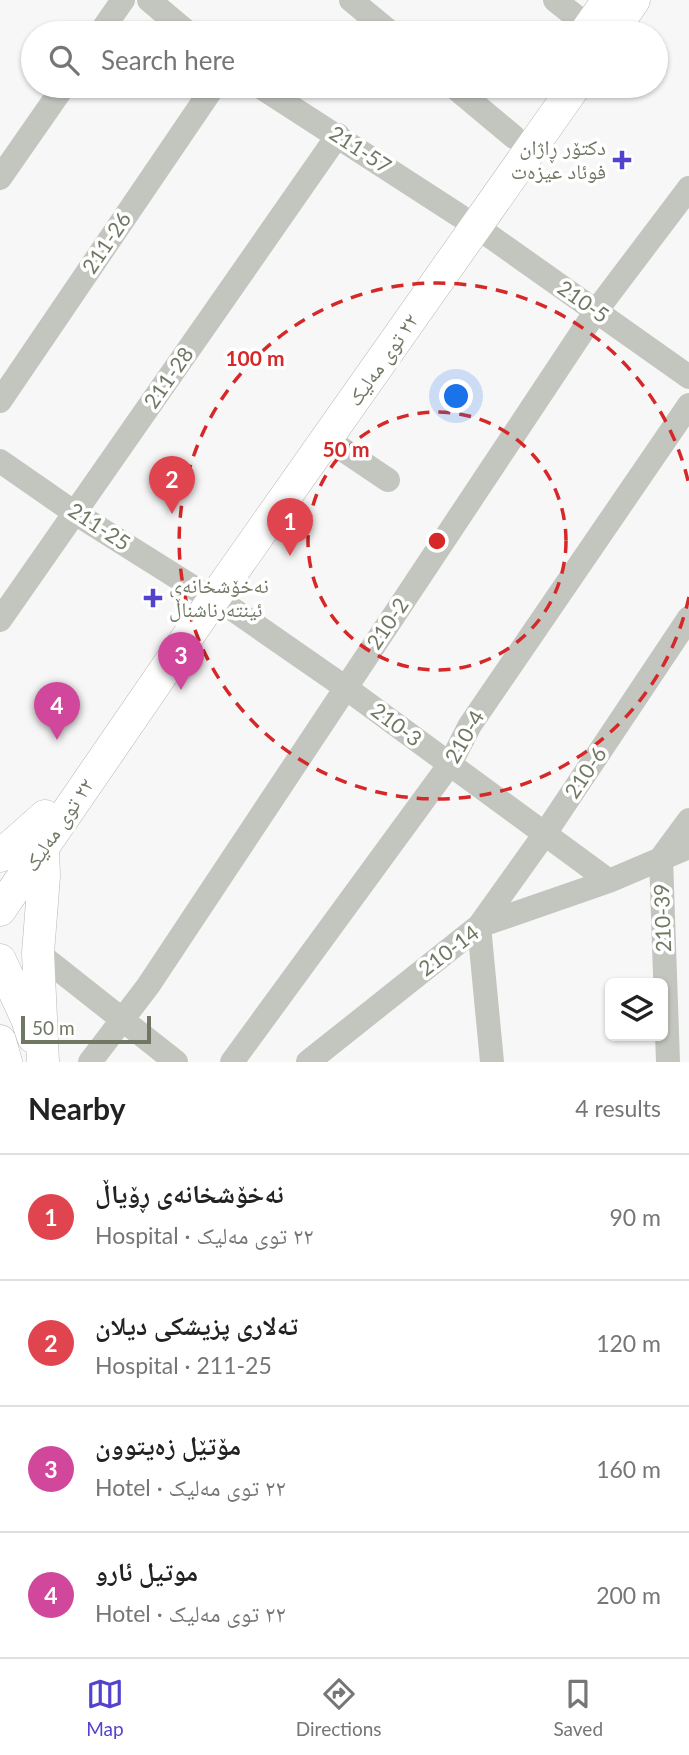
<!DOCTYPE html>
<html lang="en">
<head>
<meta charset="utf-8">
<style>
	:root { --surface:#fff; --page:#f6f6f6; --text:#222; --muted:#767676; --line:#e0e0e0; --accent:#5342cd }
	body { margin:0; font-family:Lato,"Noto Naskh Arabic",sans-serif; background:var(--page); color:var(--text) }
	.controls { position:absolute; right:21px; bottom:21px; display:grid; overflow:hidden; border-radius:10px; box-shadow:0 2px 5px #0004 }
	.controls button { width:63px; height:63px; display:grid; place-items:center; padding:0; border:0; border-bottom:2px solid var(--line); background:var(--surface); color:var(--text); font:35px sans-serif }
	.scale { position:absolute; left:21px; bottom:18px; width:130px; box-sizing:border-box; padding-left:7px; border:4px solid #707863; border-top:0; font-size:19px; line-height:24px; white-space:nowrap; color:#707863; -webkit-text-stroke:5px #fff; paint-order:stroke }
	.you { position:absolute; left:457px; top:397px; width:24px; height:24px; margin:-18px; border:5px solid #fff; border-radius:50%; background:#1a73e8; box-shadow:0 0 0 10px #1a73e833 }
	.badge { display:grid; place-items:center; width:46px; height:46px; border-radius:50%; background:var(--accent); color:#fff; font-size:23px; font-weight:700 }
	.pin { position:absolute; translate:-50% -58px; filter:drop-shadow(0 2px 4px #0008) }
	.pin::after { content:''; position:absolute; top:37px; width:24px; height:21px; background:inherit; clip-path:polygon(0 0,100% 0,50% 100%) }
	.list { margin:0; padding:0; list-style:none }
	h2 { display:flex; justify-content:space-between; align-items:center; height:91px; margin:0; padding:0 28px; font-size:30px }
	h2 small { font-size:23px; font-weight:400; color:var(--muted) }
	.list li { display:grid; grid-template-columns:46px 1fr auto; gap:21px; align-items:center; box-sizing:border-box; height:126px; padding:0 28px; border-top:2px solid var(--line) }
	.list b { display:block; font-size:26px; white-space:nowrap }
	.list p { margin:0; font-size:23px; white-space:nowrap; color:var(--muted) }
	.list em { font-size:23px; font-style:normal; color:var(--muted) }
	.icon { flex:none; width:38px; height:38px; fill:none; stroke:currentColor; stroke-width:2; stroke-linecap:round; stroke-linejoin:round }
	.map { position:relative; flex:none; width:689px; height:1062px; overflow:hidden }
	.search { position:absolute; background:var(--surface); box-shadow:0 2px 5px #0004; left:21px; right:21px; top:21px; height:77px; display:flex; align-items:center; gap:18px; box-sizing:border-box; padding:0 24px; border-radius:38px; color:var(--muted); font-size:26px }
	.sheet { height:595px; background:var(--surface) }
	nav { display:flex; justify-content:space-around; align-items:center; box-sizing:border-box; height:98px; border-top:2px solid var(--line); background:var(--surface); font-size:19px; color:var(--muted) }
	nav a { display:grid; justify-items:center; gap:4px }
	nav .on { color:var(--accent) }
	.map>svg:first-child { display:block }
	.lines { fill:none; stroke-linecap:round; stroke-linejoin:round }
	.major-casing { stroke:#b6b9b1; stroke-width:33 }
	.minor { stroke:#c3c6bf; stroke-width:24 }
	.major { stroke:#fff; stroke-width:32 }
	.ring { fill:none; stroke:#d62828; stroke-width:3.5; stroke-dasharray:12 9 }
	.poi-dot { fill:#5342cd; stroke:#fff; stroke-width:2.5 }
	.labels { text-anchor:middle; stroke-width:7; stroke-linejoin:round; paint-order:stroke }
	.poi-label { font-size:21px; fill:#707863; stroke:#fff; text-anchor:end }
	.street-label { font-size:21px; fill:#707863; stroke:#fff }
	.centre { fill:#d62828; stroke:#fff; stroke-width:3.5 }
	.ring-label { font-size:21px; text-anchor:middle; font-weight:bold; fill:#d62828; stroke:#fff; stroke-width:7; stroke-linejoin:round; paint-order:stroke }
</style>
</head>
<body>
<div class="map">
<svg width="689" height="1062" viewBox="0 0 689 1062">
	<rect width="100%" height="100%" fill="#f8f7f8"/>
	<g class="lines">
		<g class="major-casing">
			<path id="major" d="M585 33 608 0
				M611 33 634 0
				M43 849 44 876 38 953 43 1062
				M0 856 45 816
				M0 910 215 597 575 86
				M0 960 27 1019 33 1037
				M0 1041 6 1062"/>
		</g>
		<path class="minor" d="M149 0 188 33
			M351 0 391 33
			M555 0 589 27
			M100 33 123 0
			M259 86 460 216
			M453 86 514 137
			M0 178 64 86
			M477 227 689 377
			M0 401 214 86
			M327 439 388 480
			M0 461 75 513 199 591
			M215 597 346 688 609 881
			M0 620 338 135
			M38 953 176 1062
			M90 1062 148 986 596 311 689 188
			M232 1062 450 764 470 725 689 405
			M308 1062 479 926 609 881 689 847
			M492 1062 479 926 544 835 689 618
			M668 1062 661 858 689 820"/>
		<use href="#major" class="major"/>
	</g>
	<g class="ring">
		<circle cx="437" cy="541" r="129"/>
		<path d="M689 597A258 258 0 1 1 689 485"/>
	</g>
	<g class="poi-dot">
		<path d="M618.5 149.5h7v7h7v7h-7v7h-7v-7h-7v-7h7z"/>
		<path d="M149.5 587.5h7v7h7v7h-7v7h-7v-7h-7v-7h7z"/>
	</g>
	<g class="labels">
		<g class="poi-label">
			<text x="606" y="155">دکتۆر ڕاژان<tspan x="606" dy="24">فوئاد عیزەت</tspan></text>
			<text x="169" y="593" text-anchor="start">نەخۆشخانەی<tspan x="169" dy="24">ئینتەرناشناڵ</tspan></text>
		</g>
		<g class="street-label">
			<text transform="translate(360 150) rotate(33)" y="7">211-57</text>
			<text transform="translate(107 243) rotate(-56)" y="7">211-26</text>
			<text transform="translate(583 302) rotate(35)" y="7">210-5</text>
			<text transform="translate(383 360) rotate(-55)" y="7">٢٢ توی مەلیک</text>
			<text transform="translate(169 378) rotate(-55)" y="7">211-28</text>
			<text transform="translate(99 527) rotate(33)" y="7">211-25</text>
			<text transform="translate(388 624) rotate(-56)" y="7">210-2</text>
			<text transform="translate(396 725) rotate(37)" y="7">210-3</text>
			<text transform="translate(465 737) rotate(-60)" y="7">210-4</text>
			<text transform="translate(586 773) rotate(-56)" y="7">210-6</text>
			<text transform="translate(59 825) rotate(-56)" y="7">٢٢ توی مەلیک</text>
			<text transform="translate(663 918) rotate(-92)" y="7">210-39</text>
			<text transform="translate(449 951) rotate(-37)" y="7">210-14</text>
		</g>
	</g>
	<circle cx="437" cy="541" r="10" class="centre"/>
	<g class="ring-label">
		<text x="255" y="366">100 m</text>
		<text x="346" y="457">50 m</text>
	</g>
</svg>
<div class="controls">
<button><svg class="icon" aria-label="layers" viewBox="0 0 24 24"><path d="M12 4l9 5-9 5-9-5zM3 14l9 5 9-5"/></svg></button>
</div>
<div class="scale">50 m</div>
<div class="you"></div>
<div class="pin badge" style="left:290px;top:556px;background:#e0444e">1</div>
<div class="pin badge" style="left:172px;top:514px;background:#e0444e">2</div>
<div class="pin badge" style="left:181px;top:690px;background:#d1479c">3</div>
<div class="pin badge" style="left:57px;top:740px;background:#d1479c">4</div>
<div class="search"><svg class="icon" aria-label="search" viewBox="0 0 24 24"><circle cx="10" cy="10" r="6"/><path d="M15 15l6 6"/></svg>Search here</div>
</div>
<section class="sheet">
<h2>Nearby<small>4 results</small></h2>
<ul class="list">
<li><span class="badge" style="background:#e0444e">1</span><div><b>نەخۆشخانەی ڕۆیاڵ</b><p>Hospital · ٢٢ توی مەلیک</p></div><em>90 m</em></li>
<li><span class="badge" style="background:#e0444e">2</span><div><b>تەلاری پزیشکی دیلان</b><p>Hospital · 211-25</p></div><em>120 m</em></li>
<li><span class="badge" style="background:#d1479c">3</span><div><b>مۆتێل زەیتوون</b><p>Hotel · ٢٢ توی مەلیک</p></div><em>160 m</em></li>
<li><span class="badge" style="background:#d1479c">4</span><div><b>موتیل ئارو</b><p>Hotel · ٢٢ توی مەلیک</p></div><em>200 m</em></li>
</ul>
</section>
<nav>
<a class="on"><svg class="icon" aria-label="map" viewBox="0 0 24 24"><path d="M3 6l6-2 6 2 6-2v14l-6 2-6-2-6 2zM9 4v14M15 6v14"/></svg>Map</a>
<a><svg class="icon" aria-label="directions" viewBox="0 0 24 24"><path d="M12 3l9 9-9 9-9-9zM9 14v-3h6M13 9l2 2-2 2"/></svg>Directions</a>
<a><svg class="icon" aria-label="saved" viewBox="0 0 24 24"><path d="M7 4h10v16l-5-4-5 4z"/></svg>Saved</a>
</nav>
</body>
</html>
